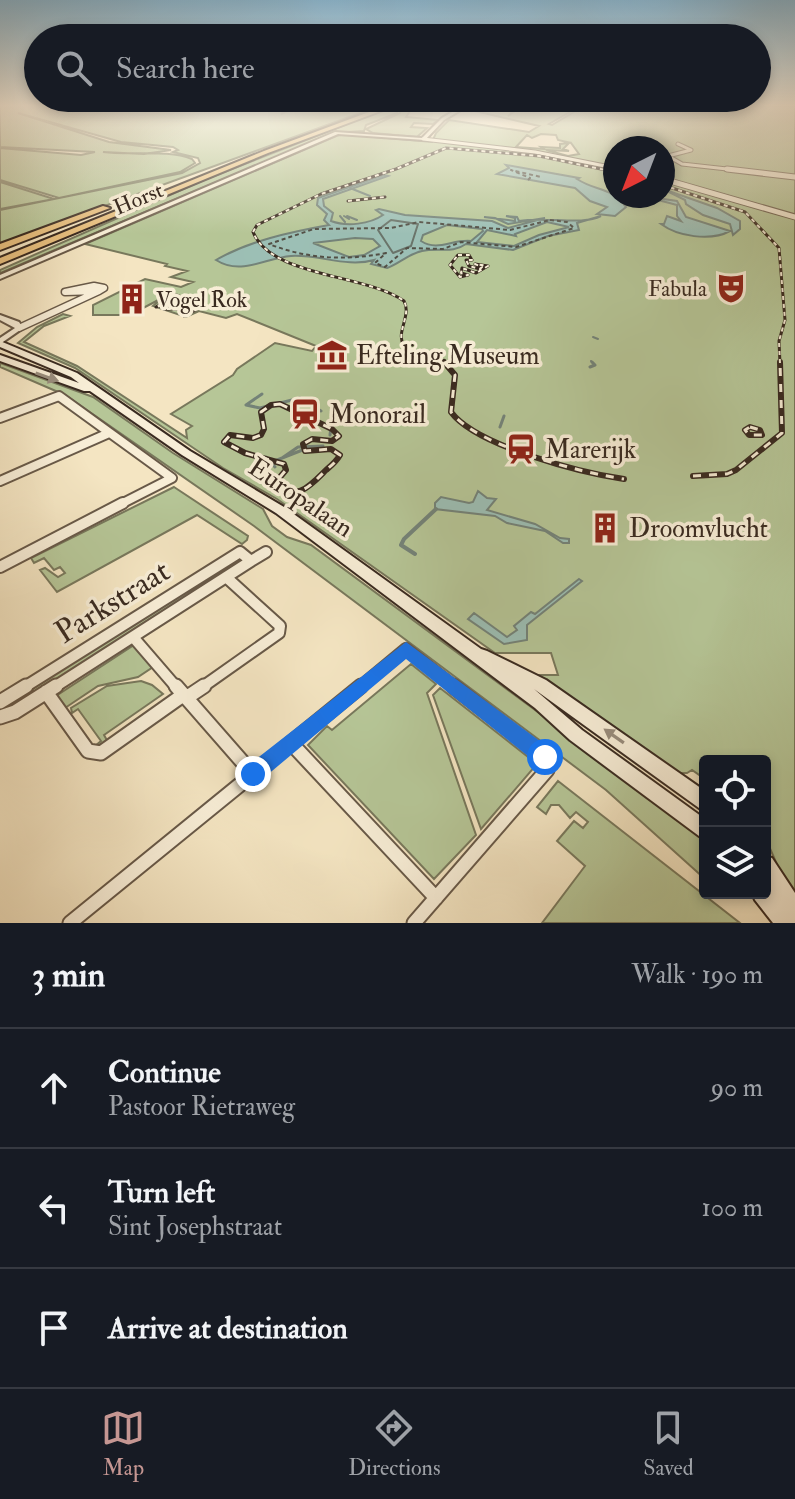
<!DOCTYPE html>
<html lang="en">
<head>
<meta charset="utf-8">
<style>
	:root { --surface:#171b24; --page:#242831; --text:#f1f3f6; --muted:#9ea1a6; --line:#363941; --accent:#c59692 }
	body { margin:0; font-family:"IM FELL Double Pica",serif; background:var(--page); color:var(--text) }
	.controls { position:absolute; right:24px; bottom:24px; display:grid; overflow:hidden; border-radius:8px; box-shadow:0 4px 12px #0003 }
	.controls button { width:72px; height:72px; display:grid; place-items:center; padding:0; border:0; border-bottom:2px solid var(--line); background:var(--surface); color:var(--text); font:40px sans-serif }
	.compass { position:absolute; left:603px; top:136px; width:72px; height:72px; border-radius:50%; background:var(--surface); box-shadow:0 4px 12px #0003; rotate:222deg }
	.stop { position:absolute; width:24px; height:24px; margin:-18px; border:6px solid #1a73e8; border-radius:50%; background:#fff }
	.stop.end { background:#1a73e8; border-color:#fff; box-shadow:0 2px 8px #0008 }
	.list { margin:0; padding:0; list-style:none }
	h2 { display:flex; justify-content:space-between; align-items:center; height:104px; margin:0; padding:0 32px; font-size:34px }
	h2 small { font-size:26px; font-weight:400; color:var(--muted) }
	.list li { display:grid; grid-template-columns:52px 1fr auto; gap:24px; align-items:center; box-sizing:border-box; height:120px; padding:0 32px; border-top:2px solid var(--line) }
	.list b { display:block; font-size:30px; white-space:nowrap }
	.list p { margin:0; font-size:26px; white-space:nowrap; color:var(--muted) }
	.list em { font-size:26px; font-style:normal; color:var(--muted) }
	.icon { flex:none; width:44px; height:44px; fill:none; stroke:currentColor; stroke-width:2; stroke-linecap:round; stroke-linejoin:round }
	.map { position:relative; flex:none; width:795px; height:923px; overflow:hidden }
	.search { position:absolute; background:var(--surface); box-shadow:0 4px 12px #0003; left:24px; right:24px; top:24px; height:88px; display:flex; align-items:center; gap:20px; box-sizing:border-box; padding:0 28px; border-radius:44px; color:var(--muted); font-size:30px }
	.sheet { height:464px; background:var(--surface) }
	nav { display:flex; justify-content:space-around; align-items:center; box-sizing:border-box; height:112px; border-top:2px solid var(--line); background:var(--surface); font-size:22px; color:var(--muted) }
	nav a { display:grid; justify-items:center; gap:4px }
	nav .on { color:var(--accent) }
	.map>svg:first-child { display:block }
	.green { fill:#b6c697; stroke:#78785c; stroke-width:2; fill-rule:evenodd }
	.water { fill:#9cbfb5; stroke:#748379; stroke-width:2; fill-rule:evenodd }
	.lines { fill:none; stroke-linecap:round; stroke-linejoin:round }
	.shore { stroke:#6a746a; stroke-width:2 }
	.stream-far2 { stroke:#748379; stroke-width:2 }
	.stream-far1 { stroke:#748379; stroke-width:3 }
	.stream { stroke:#748379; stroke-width:4 }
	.ferry { stroke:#524f45; stroke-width:2; stroke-dasharray:4 3; stroke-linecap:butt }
	.minor-far5-casing { stroke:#685948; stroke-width:5 }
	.minor-far4-casing { stroke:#685948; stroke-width:7 }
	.minor-far3-casing { stroke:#685948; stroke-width:9 }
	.minor-far2-casing { stroke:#685948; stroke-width:12 }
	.minor-far1-casing { stroke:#685948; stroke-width:14 }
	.minor-casing { stroke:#685948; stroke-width:17 }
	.tertiary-casing { stroke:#685948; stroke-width:4 }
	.secondary-casing { stroke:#392a20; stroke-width:4 }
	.trunk-casing { stroke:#392a20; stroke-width:4 }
	.minor-far5 { stroke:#f8eed7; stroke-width:3 }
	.minor-far4 { stroke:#f8eed7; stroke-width:5 }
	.minor-far3 { stroke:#f8eed7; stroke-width:6 }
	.minor-far2 { stroke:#f8eed7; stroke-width:8 }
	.minor-far1 { stroke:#f8eed7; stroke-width:10 }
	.minor { stroke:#f8eed7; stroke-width:13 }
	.tertiary { fill:#f8eed7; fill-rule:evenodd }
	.secondary { fill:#f8eed7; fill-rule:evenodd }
	.trunk { fill:#eac281; fill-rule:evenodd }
	.rail-far1-casing { stroke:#392a20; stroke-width:3 }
	.rail-casing { stroke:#392a20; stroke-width:6 }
	.rail-far1 { stroke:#f8eed7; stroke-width:2; stroke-dasharray:4; stroke-linecap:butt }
	.rail { stroke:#f8eed7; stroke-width:3; stroke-dasharray:8; stroke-linecap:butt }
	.oneway { fill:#988c7c }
	.route { fill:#1a73e8 }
	.labels { text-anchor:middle; stroke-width:7; stroke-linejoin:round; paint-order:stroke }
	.far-street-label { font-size:22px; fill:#392a20; stroke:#f8eed7 }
	.far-poi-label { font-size:22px; fill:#392a20; stroke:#f8eed7; text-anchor:end }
	.poi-label { font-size:26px; fill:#392a20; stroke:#f8eed7; text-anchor:start }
	.street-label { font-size:26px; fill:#392a20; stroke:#f8eed7 }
	.near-street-label { font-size:32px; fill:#392a20; stroke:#f8eed7 }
</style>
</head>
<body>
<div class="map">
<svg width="795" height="923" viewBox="0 0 795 923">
	<rect width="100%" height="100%" fill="#f4e5c2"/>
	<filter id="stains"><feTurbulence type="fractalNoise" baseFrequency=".0025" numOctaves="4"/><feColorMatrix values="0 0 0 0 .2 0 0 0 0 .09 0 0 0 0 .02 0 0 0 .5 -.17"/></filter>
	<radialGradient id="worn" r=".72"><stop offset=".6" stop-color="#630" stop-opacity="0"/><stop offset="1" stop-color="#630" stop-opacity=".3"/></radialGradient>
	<path class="green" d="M0 105H43L59 113 48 105H298L281 114 301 105H332L323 111 336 105H382L0 244V210L182 173 200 163 198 158 173 152 178 150 173 147 121 142 18 113 109 142 171 150 144 154 103 152C133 156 166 149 192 159L195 163 180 172 59 198 0 180V148L81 155 95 152 0 147Z
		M396 105H413L408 108 410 111 406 117 438 120 433 124 414 123 411 127 427 128 417 137 373 133 366 129 400 113 401 110 396 107 397 113 366 125 364 131 333 133 0 273V270L204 180Z
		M474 105H520L508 116 523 105H582L549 124 552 125 586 105 795 106V906L765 837V761H705V779L692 770 687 773H677L535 675H558L551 653H495L277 499 223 468 75 368 18 343 37 327 63 314 70 316 44 326 24 342 77 366 187 438 186 430 192 426 171 414 233 375 237 369 275 343 312 351 316 346 237 314 226 318 199 311 186 317 153 306 164 297 130 315H93V305L145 279 181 287 193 282 171 277 187 271 165 266 167 264 85 244 341 134 432 142 436 133 449 120 529 132 539 126 467 109ZM541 134 556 135 558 140 571 143 579 154 568 156 546 150 569 151 563 149 569 143 560 144V148L541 147 544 149 516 147 527 135 532 138ZM615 148H663V196H615Z
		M0 182 54 199 0 209Z
		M0 363 93 397 173 453 263 509 272 526 287 537 311 545 705 835V879L606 790 254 526 65 395 0 367Z
		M174 487 248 536 247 540 242 544 197 515 57 592 40 570 45 568 58 577 65 573 60 567 54 570 44 558 34 563 31 558Z
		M239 558 244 560 25 701 5 709V704Z
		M134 645 153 667 138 677 98 686 65 708 56 696Z
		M411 664 436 684 427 693 476 835 434 879 308 745 327 726 332 730Z
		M141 681 152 685 163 694 104 735 108 742 101 749 95 746 101 741 78 709 72 713 71 708 107 686Z
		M440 688 537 764 481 829 433 695Z
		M558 781 740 923H542L585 866 557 841 574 821 583 828 588 822 576 812 570 818 559 805H551L546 814 537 807Z"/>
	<path class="water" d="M506 165 579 178 577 179C597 192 610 186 626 207L615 216 597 214 607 207 590 201 575 188 497 174 509 168Z
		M384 175 388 176 323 199 324 206 333 213 331 221C347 227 370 224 383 215L376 210 379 209 405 215 492 221 508 228 545 218 508 224 495 218 484 217 515 221V218L506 216 517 217 519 221C546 216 582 226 601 216L577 223 579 230 548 236 513 250 466 244C452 254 439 247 422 251 408 254 399 264 387 268L371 264 374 260C347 268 318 254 291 256 265 258 241 276 216 260 249 241 290 232 329 225L324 220 327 214 317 205 318 198ZM547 222 569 227 539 235 514 246 477 242 487 230 516 236 515 234ZM447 225 482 229 483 231 471 241C452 239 438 252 421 241L423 235ZM355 238 373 239 380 246 364 255 349 257 313 243Z
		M663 189 717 208 740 221V229L733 235 730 224 703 215 686 204 685 200Z
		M643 196 677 201 686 217 730 231C710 242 677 236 661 224H664L667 216 681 221 677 216V205Z
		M478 491 487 498 496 499 487 510 535 524 560 538 569 539V543H563L545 531 507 523 495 516 435 509V503L441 497 469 503 473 502Z
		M579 579 582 581 527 625V640L504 644 468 619 474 613 507 637 517 630 514 626 531 612 535 614Z"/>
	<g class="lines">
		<path class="shore" d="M391 220 418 224 411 246 393 253 378 230Z"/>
		<path class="stream-far2" d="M350 188 370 196
			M340 216 345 222
			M344 216 349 219
			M347 216 357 220
			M593 337 598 339
			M591 361 594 364"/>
		<path class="stream-far1" d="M590 367 595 365 592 362
			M262 394 246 405 260 408 300 398 321 411
			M500 427 504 416
			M330 435 332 420
			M266 457 275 467
			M282 458 298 447 323 446
			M272 462 305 449"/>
		<path class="stream" d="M415 554 401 545 404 539 436 509"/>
		<path class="ferry" d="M528 180 530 178 511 170 541 177
			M550 220 567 222 574 228 516 247 461 242 443 249 407 248 385 267 375 263 386 253C346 261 307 259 269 244L314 229 391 228 419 222 510 230Z"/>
		<g class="minor-far5-casing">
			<path id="minor-far5" d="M423 139 535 152 615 168
				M678 144 691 150 668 156 682 164 745 171"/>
		</g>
		<g class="minor-far4-casing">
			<path id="minor-far4" d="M727 169 795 177
				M663 179 795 217"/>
		</g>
		<g class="minor-far3-casing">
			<path id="minor-far3" d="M94 286 104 288 99 291 65 292Z
				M19 328 99 291"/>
		</g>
		<g class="minor-far2-casing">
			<path id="minor-far2" d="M0 418 59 396 172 478 119 505
				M0 481 109 433"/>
		</g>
		<g class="minor-far1-casing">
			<path id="minor-far1" d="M251 561 266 552
				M0 567 123 503
				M133 637 177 688
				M23 688 240 552 251 561 53 688
				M201 688 279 633 280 626 226 577
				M359 688 406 649 456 688"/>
		</g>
		<g class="minor-casing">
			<path id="minor" d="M176 686 253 774
				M46 692 88 751 101 753 183 695
				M186 698 204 686
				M0 702 26 686
				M0 717 15 712 56 686
				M291 743 436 898
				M70 923 361 686
				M414 923 547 770 545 757 453 686"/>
		</g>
		<g class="tertiary-casing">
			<path id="tertiary" d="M464 105H469L444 120 425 140 338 134 0 279V275L335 132 422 138 442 118Z
				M0 315 19 322 23 328 0 344V338L15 328 0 320Z"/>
		</g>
		<g class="secondary-casing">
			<path id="secondary" d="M0 341 77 373 190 451 284 507 481 649 487 651 546 680 705 791V811L699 808 534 689 582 730 705 819V839L699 836 570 740 535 708 276 513 182 455 90 391H84L0 361V355L79 383 71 377 0 347Z
				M765 856 772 858 795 893V923H773L755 900 752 893H765V885L768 886 765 882Z"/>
		</g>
		<g class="trunk-casing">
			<path id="trunk" d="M388 105H397L268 153 0 264V258L264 151Z
				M103 206 110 208 0 250V244Z"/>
		</g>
		<use href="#minor-far5" class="minor-far5"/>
		<use href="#minor-far4" class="minor-far4"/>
		<use href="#minor-far3" class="minor-far3"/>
		<use href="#minor-far2" class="minor-far2"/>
		<use href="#minor-far1" class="minor-far1"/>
		<use href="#minor" class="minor"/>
		<use href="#tertiary" class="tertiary"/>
		<use href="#secondary" class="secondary"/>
		<use href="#trunk" class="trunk"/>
		<g class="rail-far1-casing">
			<path id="rail-far1" d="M663 185 745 212 779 248 785 320 779 341 780 364
				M348 201 385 197
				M458 255H469L472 260H466L469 266 480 269 482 267 475 264 488 266 476 273 462 268 461 273 468 275 460 277 450 265Z
				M176 295 192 301 181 307 183 309 197 303 205 305 184 316 178 309H164L182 300 156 307Z
				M447 364C435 358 413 359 404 346 395 332 412 316 404 301 366 274 271 277 253 232L257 225 321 194 396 169 446 148 539 156 615 172"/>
		</g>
		<g class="rail-casing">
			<path id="rail" d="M444 362 455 375 451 412C476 446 582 473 624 479
				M280 404 332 429 339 436 332 441 312 439 303 444 305 451 331 449 340 455C336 462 332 465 326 470 310 486 296 503 275 483L286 470 284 464 245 453 224 442 230 435 253 438 261 435 264 429 261 412 271 405Z
				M750 427 760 430 762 435H749L745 430Z
				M693 476 727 474 736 470 782 433 780 362"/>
		</g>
		<use href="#rail-far1" class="rail-far1"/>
		<use href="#rail" class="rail"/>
	</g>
	<defs><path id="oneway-solid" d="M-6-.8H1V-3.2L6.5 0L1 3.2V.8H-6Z" transform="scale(2)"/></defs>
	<g class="oneway">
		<use href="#oneway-solid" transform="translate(47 377) rotate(19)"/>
		<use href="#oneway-solid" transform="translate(614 736) rotate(-145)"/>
	</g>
	<linearGradient id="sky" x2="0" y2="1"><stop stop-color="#89b8d4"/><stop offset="0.45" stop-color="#faf3e4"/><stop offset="1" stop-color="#faf3e4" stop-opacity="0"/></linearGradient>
	<rect width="795" height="234" fill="url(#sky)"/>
	<path class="route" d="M406 642 552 750 555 757 552 764 545 766 538 764 406 659 260 781 253 784 246 781 243 774 246 767Z"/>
	<defs>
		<g id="theatre-bare" transform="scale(2.4)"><path d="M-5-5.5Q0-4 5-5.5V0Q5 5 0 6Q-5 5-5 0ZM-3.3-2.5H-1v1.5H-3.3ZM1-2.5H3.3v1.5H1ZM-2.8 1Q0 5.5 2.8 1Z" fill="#8f2418" stroke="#f8eed7" stroke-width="2.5" paint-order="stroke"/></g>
		<g id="building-bare" transform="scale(2.4)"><path d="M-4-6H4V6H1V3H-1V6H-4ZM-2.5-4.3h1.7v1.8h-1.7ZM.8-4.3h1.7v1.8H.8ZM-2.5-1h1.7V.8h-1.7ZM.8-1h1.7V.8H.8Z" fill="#8f2418" stroke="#f8eed7" stroke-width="2.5" paint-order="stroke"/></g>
		<g id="museum-bare" transform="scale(2.4)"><path d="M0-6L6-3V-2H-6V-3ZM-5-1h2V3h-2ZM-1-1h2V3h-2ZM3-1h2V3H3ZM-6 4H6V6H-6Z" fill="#8f2418" stroke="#f8eed7" stroke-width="2.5" paint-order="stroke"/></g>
		<g id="station-bare" transform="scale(2.4)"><path d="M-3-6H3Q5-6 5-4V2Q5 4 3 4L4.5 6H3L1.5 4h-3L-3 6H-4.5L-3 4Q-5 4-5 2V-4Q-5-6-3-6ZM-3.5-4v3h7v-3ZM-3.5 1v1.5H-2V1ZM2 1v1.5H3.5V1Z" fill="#8f2418" stroke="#f8eed7" stroke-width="2.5" paint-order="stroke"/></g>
	</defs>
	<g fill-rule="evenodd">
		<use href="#theatre-bare" x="731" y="288"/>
		<use href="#building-bare" x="132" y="299"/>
		<use href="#museum-bare" x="332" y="355"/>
		<use href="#station-bare" x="305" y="414"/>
		<use href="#station-bare" x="521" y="449"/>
		<use href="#building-bare" x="605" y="528"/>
	</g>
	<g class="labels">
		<g class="far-street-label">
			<text transform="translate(138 198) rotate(-23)" y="8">Horst</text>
		</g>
		<g class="far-poi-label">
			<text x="707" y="296">Fabula</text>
			<text x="156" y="307" text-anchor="start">Vogel Rok</text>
		</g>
		<g class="poi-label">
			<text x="356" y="364">Efteling Museum</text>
			<text x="329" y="423">Monorail</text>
			<text x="545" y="458">Marerijk</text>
			<text x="629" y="537">Droomvlucht</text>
		</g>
		<g class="street-label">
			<text transform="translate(301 497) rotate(34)" y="9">Europalaan</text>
		</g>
		<g class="near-street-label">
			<text transform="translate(112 601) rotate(-32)" y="11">Parkstraat</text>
		</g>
	</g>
	<rect width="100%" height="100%" filter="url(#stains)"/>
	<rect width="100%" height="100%" fill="url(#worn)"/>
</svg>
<div class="controls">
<button><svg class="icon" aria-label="locate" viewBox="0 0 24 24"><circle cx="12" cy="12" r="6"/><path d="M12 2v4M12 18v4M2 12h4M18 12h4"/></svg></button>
<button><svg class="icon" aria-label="layers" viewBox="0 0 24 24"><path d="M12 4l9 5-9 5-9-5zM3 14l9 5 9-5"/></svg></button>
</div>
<svg class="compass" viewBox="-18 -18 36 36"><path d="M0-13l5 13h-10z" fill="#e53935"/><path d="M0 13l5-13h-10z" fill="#9ea1a6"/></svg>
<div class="stop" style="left:545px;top:757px"></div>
<div class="stop end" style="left:253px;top:774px"></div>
<div class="search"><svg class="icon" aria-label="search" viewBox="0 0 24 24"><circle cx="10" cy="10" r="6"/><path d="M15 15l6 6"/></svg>Search here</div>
</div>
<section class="sheet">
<h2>3 min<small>Walk · 190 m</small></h2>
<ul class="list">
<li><svg class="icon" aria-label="ahead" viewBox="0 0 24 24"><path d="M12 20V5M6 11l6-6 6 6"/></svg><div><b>Continue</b><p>Pastoor Rietraweg</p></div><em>90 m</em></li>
<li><svg class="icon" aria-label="left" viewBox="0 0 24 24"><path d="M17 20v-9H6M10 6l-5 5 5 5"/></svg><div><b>Turn left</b><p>Sint Josephstraat</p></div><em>100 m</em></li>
<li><svg class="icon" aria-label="arrive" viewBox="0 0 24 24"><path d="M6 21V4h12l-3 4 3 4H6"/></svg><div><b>Arrive at destination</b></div></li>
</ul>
</section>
<nav>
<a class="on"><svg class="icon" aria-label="map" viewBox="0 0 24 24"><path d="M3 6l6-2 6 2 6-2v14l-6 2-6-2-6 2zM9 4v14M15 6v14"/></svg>Map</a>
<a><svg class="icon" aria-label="directions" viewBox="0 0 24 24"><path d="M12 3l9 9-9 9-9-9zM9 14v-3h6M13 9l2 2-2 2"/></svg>Directions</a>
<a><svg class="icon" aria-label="saved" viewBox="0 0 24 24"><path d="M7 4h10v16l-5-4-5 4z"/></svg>Saved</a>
</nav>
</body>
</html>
